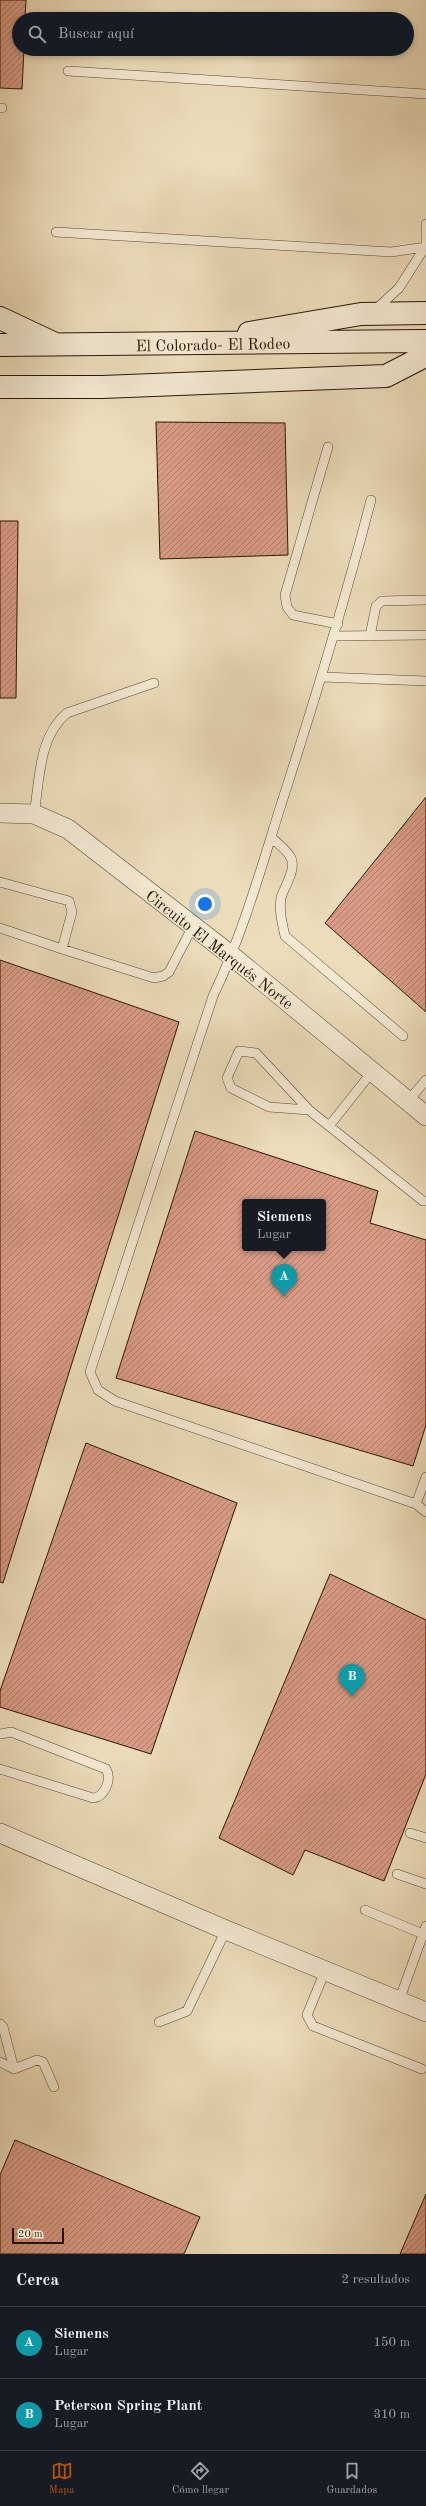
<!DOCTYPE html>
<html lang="es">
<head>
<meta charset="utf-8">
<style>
	:root { --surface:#171b24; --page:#242831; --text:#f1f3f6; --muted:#9ea1a6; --line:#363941; --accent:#b45309 }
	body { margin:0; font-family:"Old Standard TT",serif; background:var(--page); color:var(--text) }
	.scale { position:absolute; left:12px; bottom:10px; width:52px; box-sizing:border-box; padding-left:4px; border:2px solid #2a1600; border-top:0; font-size:11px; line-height:14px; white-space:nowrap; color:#2a1600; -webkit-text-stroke:3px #f3e8d2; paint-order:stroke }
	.you { position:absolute; left:205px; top:904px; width:14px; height:14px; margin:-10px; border:3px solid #fff; border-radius:50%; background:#1a73e8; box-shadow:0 0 0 6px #1a73e833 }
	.badge { display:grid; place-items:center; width:26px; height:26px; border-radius:50%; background:var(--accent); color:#fff; font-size:13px; font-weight:700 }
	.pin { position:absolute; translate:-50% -33px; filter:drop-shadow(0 1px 2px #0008) }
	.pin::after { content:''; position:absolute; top:21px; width:14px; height:12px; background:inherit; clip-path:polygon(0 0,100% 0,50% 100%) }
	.popup { position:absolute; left:242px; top:1199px; width:84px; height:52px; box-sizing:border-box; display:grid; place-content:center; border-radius:4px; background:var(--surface); filter:drop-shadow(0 1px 3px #0005); font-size:13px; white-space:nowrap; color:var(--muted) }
	.popup b { font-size:15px; color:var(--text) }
	.popup::after { content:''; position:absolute; left:50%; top:100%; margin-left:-8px; border:8px solid transparent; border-top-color:var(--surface) }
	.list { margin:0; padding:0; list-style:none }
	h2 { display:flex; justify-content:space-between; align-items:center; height:52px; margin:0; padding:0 16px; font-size:17px }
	h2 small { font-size:13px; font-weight:400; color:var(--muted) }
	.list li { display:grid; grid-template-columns:26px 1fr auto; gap:12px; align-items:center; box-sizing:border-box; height:72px; padding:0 16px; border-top:1px solid var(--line) }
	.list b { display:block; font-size:15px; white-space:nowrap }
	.list p { margin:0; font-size:13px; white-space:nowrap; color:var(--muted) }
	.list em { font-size:13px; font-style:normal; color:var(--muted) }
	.icon { flex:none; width:22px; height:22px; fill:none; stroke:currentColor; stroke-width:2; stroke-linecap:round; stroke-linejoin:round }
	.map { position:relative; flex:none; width:426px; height:2254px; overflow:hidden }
	.search { position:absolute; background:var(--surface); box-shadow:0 2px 6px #0003; left:12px; right:12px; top:12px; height:44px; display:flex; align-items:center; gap:10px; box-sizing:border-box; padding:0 14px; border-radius:22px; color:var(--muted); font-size:15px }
	.sheet { height:196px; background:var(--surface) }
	nav { display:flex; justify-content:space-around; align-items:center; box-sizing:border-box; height:56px; border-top:1px solid var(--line); background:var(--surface); font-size:11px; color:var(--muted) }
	nav a { display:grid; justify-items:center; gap:2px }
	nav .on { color:var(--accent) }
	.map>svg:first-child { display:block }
	.building { fill:url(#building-hatch); stroke:#2a1600; fill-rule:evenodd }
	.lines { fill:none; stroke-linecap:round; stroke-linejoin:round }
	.lane-casing { stroke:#5a482e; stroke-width:10 }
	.street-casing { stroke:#5a482e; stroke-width:20 }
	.secondary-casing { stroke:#2a1600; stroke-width:24 }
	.lane { stroke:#f3e8d2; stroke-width:9 }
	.street { stroke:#f3e8d2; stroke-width:19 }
	.secondary { stroke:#f3e8d2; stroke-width:22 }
	.labels { text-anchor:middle; stroke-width:3; stroke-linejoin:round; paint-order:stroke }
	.street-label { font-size:16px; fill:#2a1600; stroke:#f3e8d2 }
</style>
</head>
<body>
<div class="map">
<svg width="426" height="2254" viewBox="0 0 426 2254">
	<defs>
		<pattern id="building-hatch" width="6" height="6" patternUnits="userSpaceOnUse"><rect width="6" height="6" fill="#d99b85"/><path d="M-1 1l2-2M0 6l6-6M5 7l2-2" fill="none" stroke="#b07d6a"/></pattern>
	</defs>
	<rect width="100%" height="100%" fill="#ecdcba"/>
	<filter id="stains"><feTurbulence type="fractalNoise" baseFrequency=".005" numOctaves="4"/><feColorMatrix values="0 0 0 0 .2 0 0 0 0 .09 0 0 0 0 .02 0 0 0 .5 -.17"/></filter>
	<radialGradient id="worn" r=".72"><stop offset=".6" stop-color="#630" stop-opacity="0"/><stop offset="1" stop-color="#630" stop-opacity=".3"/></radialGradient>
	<path class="building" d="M0 0H26L25 19H19V49H24L22 89 0 88Z
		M156 422 285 423 288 555 160 559Z
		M0 521H18L16 698H0Z
		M426 797V1012L325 923Z
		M0 960 179 1022 3 1583 0 1582Z
		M195 1131 378 1191 370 1223 426 1240V1425L413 1466 116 1378ZM245 1202H323V1248H245Z
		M86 1443 237 1503 151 1754 0 1707V1691Z
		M330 1574 426 1620V1774L384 1881 305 1850 293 1875 219 1838Z
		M15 2140 200 2217 184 2254H0V2175Z
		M426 2194V2254H400Z"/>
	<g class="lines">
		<g class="lane-casing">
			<path id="lane" d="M68 71 426 94
				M0 108H2
				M426 224V250
				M56 232 391 252 426 247
				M374 311 399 288 425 247
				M328 447 285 595 287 607 293 615 338 624
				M371 500C344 604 313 706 280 808 260 872 242 936 213 996L90 1372 98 1390 115 1401 416 1504 426 1477
				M335 636 426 635
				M370 636 376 606 382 601 426 600
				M323 677 426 681
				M34 814C40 780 38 737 67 713L154 683
				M271 837C288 853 299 857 288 881 286 887 282 893 281 898 279 911 282 923 285 936L403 1036
				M0 882 69 901 72 912 62 949 0 928
				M62 949 154 978 163 976 169 972 193 926
				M408 1101 426 1080
				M309 1110 256 1053 239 1051 227 1078 231 1088 269 1107 309 1110 423 1201H426
				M329 1126 372 1072
				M416 1504 426 1512
				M0 1734 11 1732 106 1769C112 1779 105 1797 93 1798L0 1769
				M410 1833 426 1838
				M397 1874 426 1884
				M365 1910 423 1934
				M325 1971 307 2015 313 2026 422 2069
				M399 2001 426 1926
				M159 2022 187 2011 226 1930
				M0 2024 3 2027 14 2069
				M0 2062 14 2069 37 2060 43 2062 54 2087"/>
		</g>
		<g class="street-casing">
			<path id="street" d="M0 813 34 814 68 829 232 956 426 1116
				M0 1833 226 1930 426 2012"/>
		</g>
		<g class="secondary-casing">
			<path id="secondary" d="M0 318 53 343
				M249 333 361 314 426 313
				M0 345 426 341
				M0 387H102L386 376 423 357"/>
		</g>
		<use href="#lane" class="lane"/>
		<use href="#street" class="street"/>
		<use href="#secondary" class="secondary"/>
	</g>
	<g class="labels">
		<g class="street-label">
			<text transform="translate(213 344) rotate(-1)" y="6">El Colorado- El Rodeo</text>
			<text transform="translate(220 949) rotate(38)" y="6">Circuito El Marqués Norte</text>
		</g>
	</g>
	<rect width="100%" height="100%" filter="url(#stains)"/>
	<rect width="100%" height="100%" fill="url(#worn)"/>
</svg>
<div class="scale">20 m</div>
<div class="you"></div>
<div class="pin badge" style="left:284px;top:1297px;background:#0f9aa8">A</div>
<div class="popup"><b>Siemens</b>Lugar</div>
<div class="pin badge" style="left:352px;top:1697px;background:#0f9aa8">B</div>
<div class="search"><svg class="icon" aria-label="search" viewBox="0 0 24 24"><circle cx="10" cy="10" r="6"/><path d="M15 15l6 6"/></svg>Buscar aquí</div>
</div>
<section class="sheet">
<h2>Cerca<small>2 resultados</small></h2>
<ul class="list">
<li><span class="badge" style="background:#0f9aa8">A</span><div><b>Siemens</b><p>Lugar</p></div><em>150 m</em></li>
<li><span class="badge" style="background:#0f9aa8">B</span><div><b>Peterson Spring Plant</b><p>Lugar</p></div><em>310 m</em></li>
</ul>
</section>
<nav>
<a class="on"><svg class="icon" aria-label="map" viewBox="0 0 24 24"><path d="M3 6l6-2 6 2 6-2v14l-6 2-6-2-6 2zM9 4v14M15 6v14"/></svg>Mapa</a>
<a><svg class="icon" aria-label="directions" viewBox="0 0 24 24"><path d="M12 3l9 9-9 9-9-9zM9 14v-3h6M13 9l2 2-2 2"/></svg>Cómo llegar</a>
<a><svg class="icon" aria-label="saved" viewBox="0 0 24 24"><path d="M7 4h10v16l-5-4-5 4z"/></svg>Guardados</a>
</nav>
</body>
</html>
